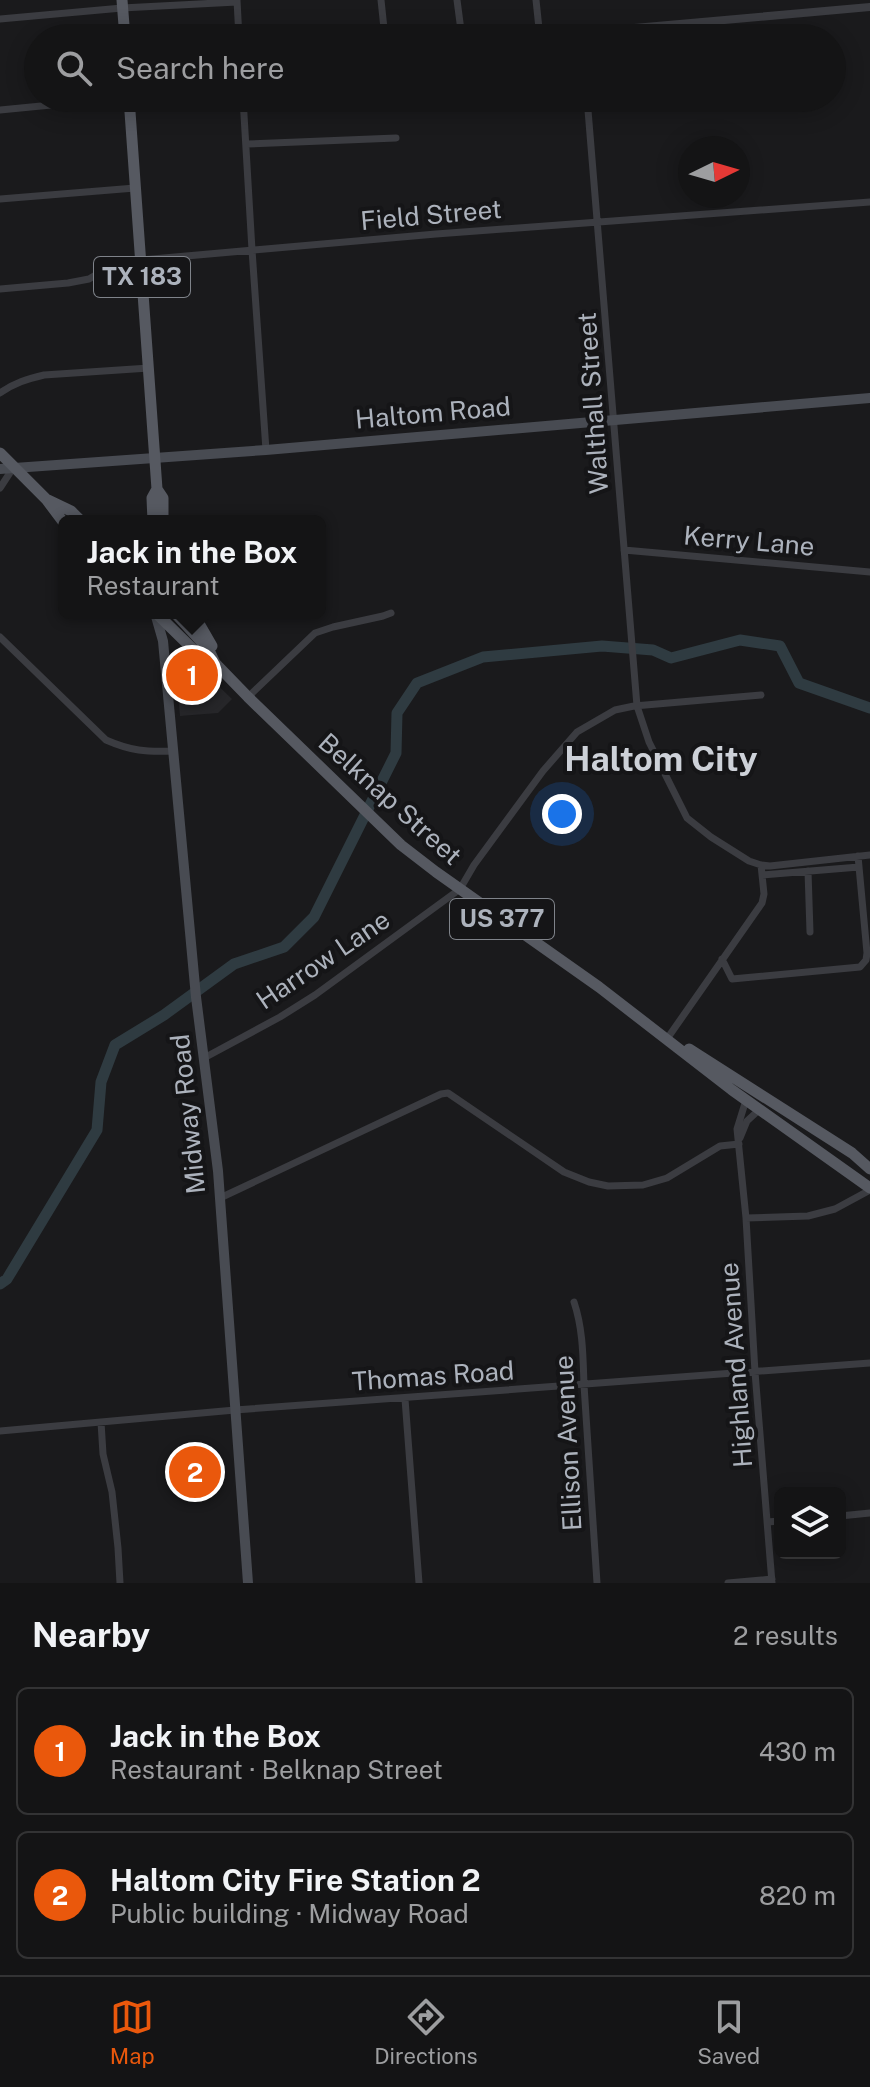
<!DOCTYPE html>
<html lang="en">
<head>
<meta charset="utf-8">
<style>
	:root { --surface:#141415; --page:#1d1d1e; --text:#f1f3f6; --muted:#9d9ea0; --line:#333334; --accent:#ea580c }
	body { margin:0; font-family:"Public Sans",sans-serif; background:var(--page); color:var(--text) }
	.controls { position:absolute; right:24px; bottom:24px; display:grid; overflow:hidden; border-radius:12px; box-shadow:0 4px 20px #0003 }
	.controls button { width:72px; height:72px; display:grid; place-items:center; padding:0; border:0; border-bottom:2px solid var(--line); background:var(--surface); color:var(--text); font:40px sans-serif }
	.compass { position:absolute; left:678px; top:136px; width:72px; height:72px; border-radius:50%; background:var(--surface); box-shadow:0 4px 20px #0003; rotate:85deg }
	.you { position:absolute; left:562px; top:814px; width:28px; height:28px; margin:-20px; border:6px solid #fff; border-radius:50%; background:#1a73e8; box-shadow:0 0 0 12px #1a73e833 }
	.badge { display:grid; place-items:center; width:52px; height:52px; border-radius:50%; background:var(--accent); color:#fff; font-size:26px; font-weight:700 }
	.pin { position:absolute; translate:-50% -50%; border:4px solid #fff; box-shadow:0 2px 8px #0006 }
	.popup { position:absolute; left:58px; top:515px; width:268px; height:104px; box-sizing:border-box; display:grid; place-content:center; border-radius:12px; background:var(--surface); filter:drop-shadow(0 2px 6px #0005); font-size:26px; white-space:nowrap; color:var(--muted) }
	.popup b { font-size:30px; color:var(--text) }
	.popup::after { content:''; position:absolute; left:50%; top:100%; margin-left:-16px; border:16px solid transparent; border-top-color:var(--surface) }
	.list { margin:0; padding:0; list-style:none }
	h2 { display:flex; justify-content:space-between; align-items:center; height:104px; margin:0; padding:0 32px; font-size:34px }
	h2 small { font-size:26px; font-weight:400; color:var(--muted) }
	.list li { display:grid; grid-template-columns:52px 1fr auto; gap:24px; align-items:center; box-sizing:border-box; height:128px; margin:0 16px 16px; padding:0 16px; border:2px solid var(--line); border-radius:12px }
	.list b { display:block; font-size:30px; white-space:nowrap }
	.list p { margin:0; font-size:26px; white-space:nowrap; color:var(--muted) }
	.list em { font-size:26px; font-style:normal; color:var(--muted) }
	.icon { flex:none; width:44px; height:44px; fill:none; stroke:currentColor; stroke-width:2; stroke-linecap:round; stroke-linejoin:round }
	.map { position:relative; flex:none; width:870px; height:1583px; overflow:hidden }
	.search { position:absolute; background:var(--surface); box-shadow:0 4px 20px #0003; left:24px; right:24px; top:24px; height:88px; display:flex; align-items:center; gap:20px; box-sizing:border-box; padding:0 28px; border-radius:44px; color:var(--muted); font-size:30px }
	.sheet { height:392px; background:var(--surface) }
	nav { display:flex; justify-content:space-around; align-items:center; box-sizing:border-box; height:112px; border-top:2px solid var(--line); background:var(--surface); font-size:22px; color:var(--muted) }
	nav a { display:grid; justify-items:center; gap:4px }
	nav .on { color:var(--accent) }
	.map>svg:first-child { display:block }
	.built { fill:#262629 }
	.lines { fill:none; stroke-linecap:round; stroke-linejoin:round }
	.river { stroke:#2f3b41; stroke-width:11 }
	.minor { stroke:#3b3c41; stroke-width:7 }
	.tertiary { stroke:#3b3c41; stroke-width:8 }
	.secondary { stroke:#484b52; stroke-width:10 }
	.primary { stroke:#565961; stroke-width:11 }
	.labels { text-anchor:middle; stroke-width:8; stroke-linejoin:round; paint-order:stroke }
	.shield { fill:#151517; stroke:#7f838a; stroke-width:2 }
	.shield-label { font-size:24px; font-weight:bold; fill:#acb2bc }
	.street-label { font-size:26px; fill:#acb2bc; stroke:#151517 }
	.district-label { font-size:34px; font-weight:bold; fill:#cdd1d8; stroke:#151517 }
</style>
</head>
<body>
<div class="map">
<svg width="870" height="1583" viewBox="0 0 870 1583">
	<rect width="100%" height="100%" fill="#1a1a1c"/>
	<path class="built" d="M183 652 232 699 218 713 180 716 174 655Z"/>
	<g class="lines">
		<path class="river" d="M0 1284 7 1279 97 1130 101 1082 115 1045 164 1015 234 964 284 947 314 917 396 753 397 713 417 683 483 657 602 646 653 650 671 658 740 640 780 646 799 683 870 708"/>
		<path class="minor" d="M237 0 239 38
			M381 0 385 38
			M457 0 462 38
			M536 0 540 38
			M0 19 122 8 237 2
			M243 98 252 250 266 450
			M587 98 637 706 649 742 687 818 711 837 749 861 761 865 770 866 870 855
			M0 110 123 98
			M247 144 396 138
			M0 199 135 188
			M0 289 68 283 89 279 109 267 141 260 436 234 870 202
			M0 393C14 383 27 379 44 375L149 368
			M0 488 13 468
			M624 550 870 572
			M0 637 106 740C131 751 146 752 173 751
			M248 697 315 633 333 627 383 616 391 613
			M808 871 810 932
			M762 875 859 867
			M722 959 732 979 860 967 866 960 867 953 858 856
			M669 1036 762 903 764 894 761 865
			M204 1058 280 1017 315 995 460 889 474 865 543 771 577 732 615 710 634 706 761 695
			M746 1100 737 1129 746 1218 755 1372 772 1583
			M740 1138 747 1121 760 1109
			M220 1198 441 1094 448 1093 564 1172 589 1182 608 1186 643 1185 667 1178 720 1146 739 1144
			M746 1218 808 1216 835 1209 870 1190
			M574 1302C583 1329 583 1356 584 1385L597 1583
			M405 1399 419 1583
			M101 1422 103 1454 112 1492 118 1548 120 1583
			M0 1431 235 1410 870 1363
			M840 1516 870 1513
			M767 1522 780 1521
			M728 1583 772 1579"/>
		<path class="tertiary" d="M572 38 601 31 623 29 870 7"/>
		<path class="secondary" d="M0 469 266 450 870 398
			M155 613 163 641 196 997 218 1171 248 1583"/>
		<path class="primary" d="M122 0 125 38
			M129 98 157 489 163 498V521
			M0 453 46 499 64 523
			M48 500 71 511 81 521
			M153 521 152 498 157 489
			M156 613 204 660 215 663
			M175 613 209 650 215 663 248 697 401 845 436 872 599 987 732 1090 870 1188
			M193 613 212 646
			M689 1049 852 1153 870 1169"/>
	</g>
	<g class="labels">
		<g class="shield">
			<rect x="94" y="257" width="96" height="40" rx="6"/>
			<rect x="450" y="899" width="104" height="40" rx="6"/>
		</g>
		<g class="shield-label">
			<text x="142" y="285">TX 183</text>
			<text x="502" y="927">US 377</text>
		</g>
		<g class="street-label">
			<text transform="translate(431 215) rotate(-5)" y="9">Field Street</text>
			<text transform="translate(593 403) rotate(-94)" y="9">Walthall Street</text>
			<text transform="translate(433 413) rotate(-5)" y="9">Haltom Road</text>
			<text transform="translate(749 541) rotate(5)" y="9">Kerry Lane</text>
			<text transform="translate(390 799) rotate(42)" y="9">Belknap Street</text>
			<text transform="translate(323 960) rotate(-34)" y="9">Harrow Lane</text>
			<text transform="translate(188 1114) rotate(-96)" y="9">Midway Road</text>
			<text transform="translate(736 1365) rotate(-94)" y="9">Highland Avenue</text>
			<text transform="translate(433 1376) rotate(-4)" y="9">Thomas Road</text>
			<text transform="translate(568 1443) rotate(-93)" y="9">Ellison Avenue</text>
		</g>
		<g class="district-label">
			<text x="661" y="771">Haltom City</text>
		</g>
	</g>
</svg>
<div class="controls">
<button><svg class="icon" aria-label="layers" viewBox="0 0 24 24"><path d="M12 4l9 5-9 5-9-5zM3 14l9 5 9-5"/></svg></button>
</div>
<svg class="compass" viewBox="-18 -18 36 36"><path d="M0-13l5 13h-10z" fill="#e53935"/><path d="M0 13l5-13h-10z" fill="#9d9ea0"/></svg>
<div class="you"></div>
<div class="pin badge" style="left:192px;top:675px">1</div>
<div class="popup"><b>Jack in the Box</b>Restaurant</div>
<div class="pin badge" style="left:195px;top:1472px">2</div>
<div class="search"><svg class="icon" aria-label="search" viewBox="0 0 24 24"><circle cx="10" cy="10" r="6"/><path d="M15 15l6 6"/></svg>Search here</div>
</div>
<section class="sheet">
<h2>Nearby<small>2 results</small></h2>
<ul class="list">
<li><span class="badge">1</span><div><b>Jack in the Box</b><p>Restaurant · Belknap Street</p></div><em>430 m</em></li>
<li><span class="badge">2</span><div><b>Haltom City Fire Station 2</b><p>Public building · Midway Road</p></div><em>820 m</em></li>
</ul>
</section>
<nav>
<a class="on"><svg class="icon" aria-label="map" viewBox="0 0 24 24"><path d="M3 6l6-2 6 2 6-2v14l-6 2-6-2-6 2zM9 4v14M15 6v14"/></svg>Map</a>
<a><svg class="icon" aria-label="directions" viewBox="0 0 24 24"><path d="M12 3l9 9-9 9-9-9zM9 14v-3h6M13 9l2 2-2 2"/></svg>Directions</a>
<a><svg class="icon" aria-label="saved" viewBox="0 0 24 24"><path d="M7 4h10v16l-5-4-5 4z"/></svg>Saved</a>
</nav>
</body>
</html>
